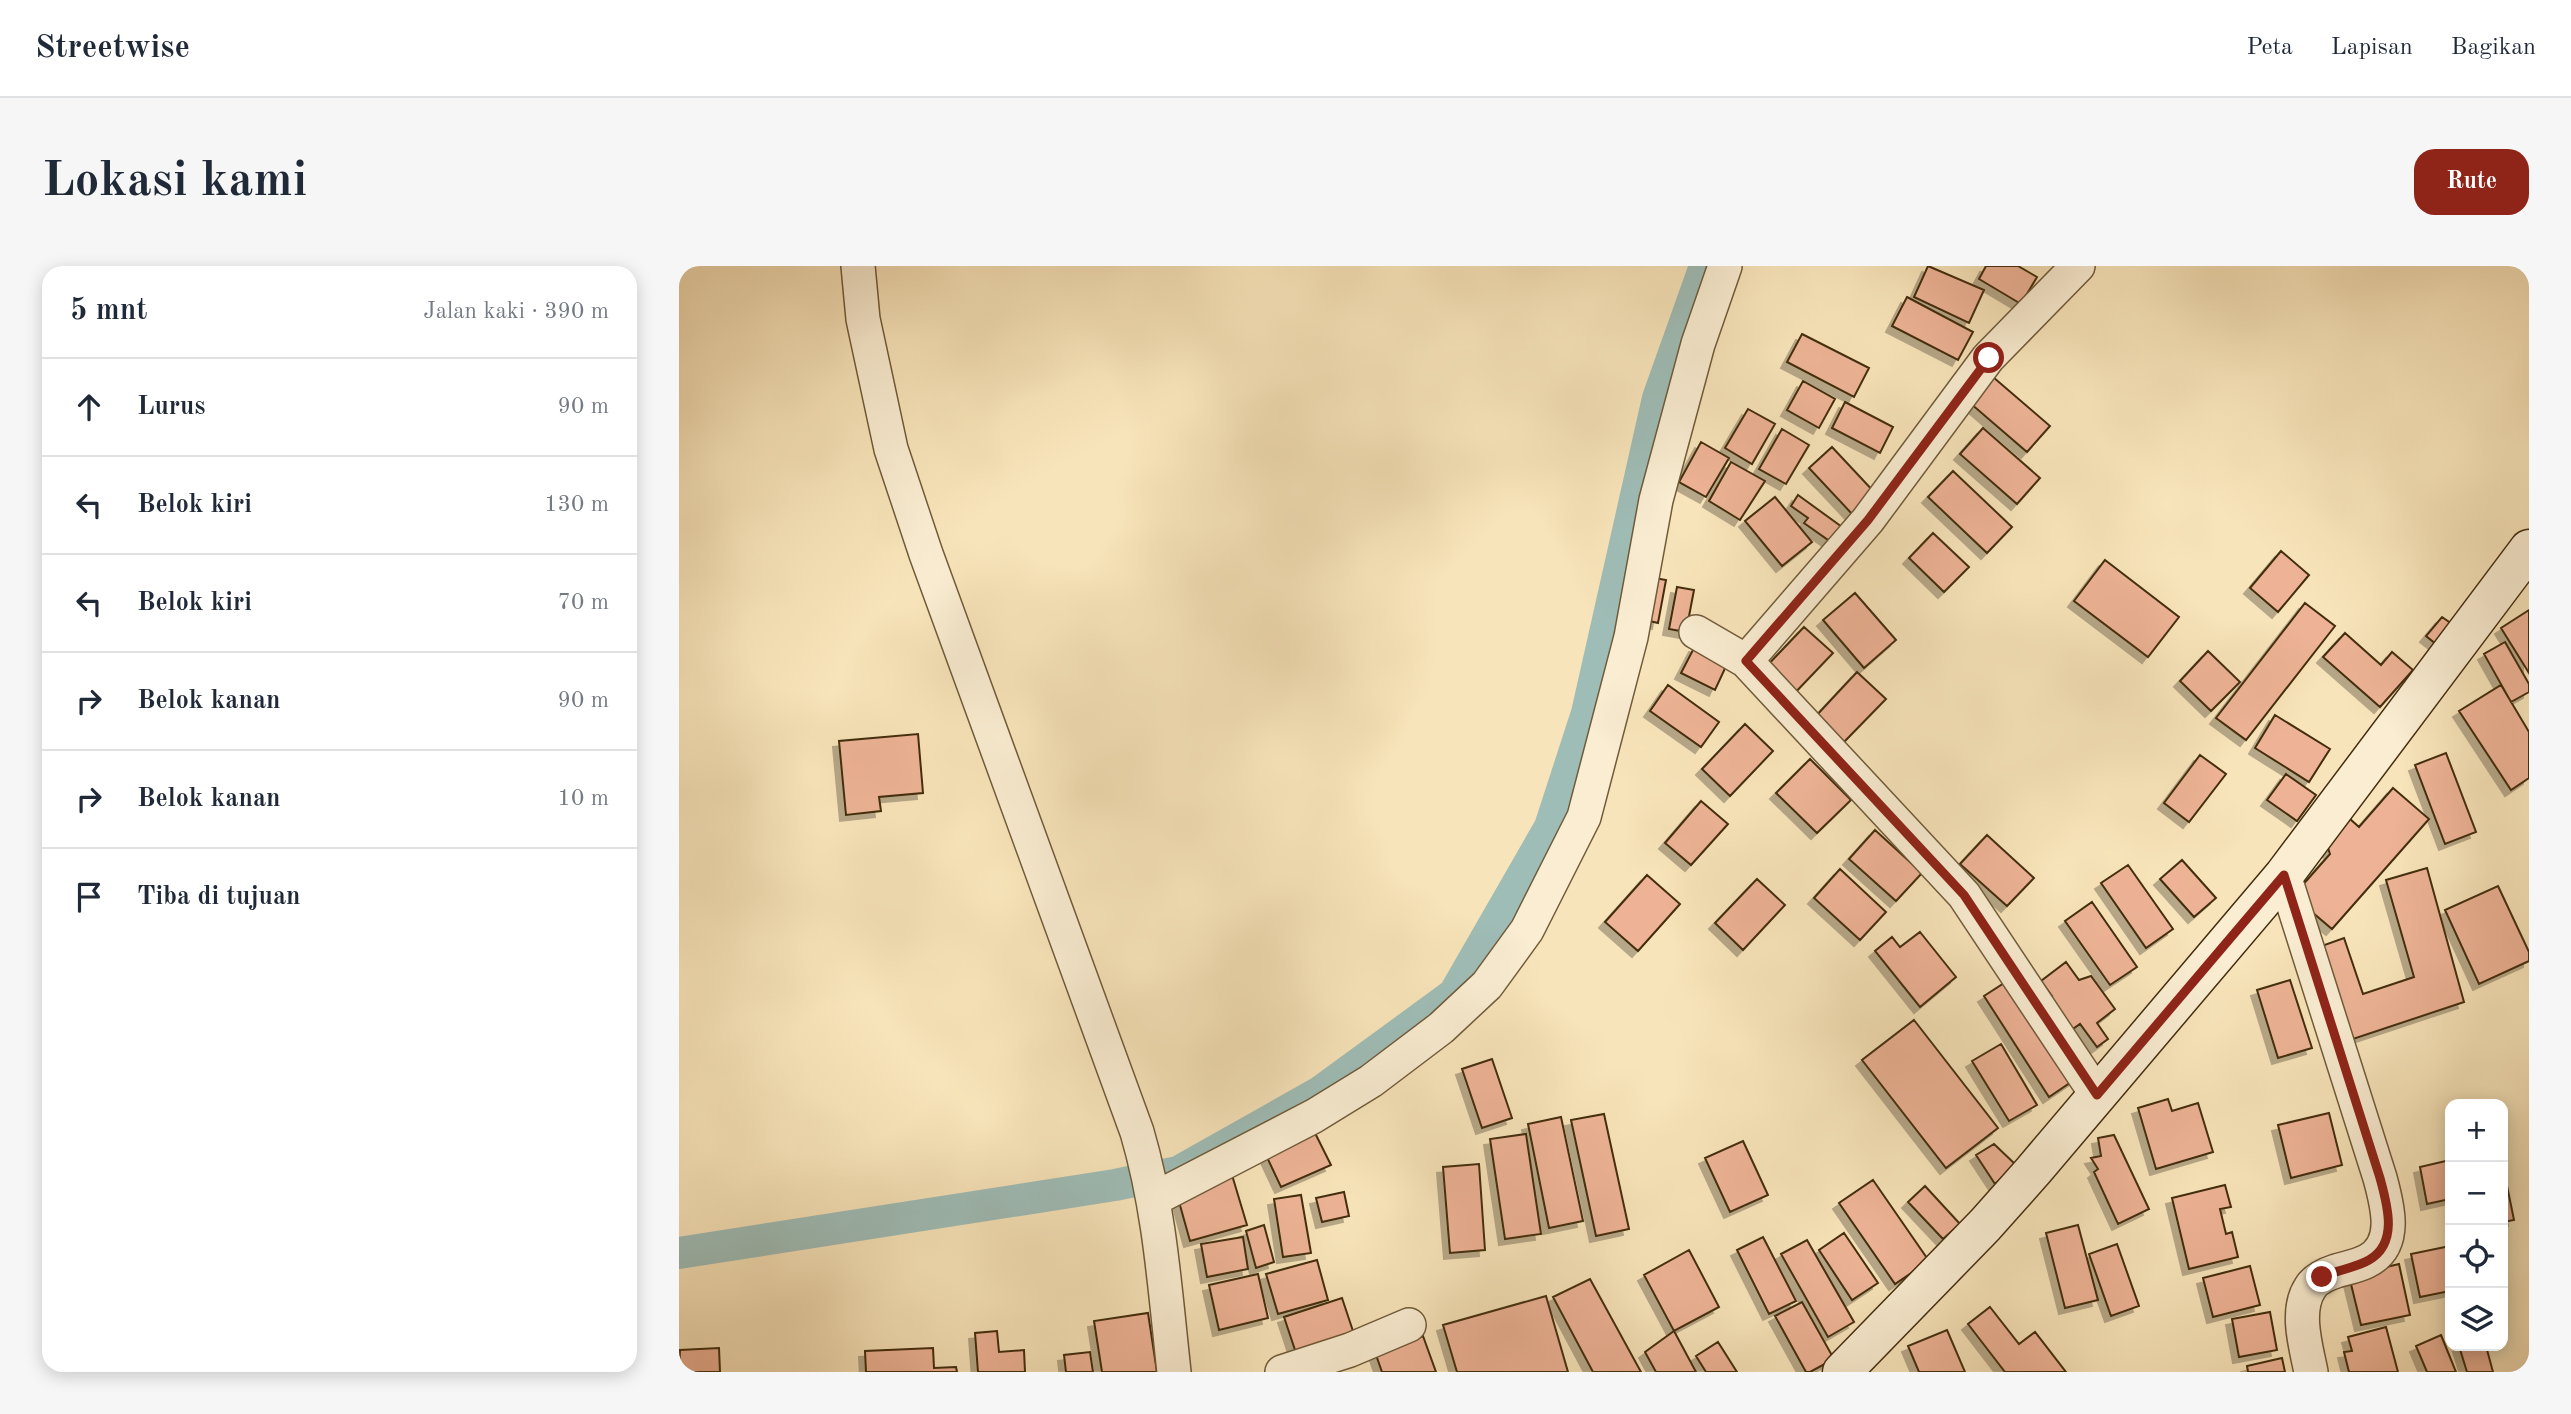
<!DOCTYPE html>
<html lang="id">
<head>
<meta charset="utf-8">
<style>
	:root { --surface:#fff; --page:#f6f6f7; --text:#1f2937; --muted:#747a83; --line:#e0e1e3; --accent:#8f2418 }
	body { margin:0; font-family:"Old Standard TT",serif; background:var(--page); color:var(--text) }
	.controls { position:absolute; right:21px; bottom:21px; display:grid; overflow:hidden; border-radius:14px; box-shadow:0 4px 18px #0003 }
	.controls button { width:63px; height:63px; display:grid; place-items:center; padding:0; border:0; border-bottom:2px solid var(--line); background:var(--surface); color:var(--text); font:35px sans-serif }
	.stop { position:absolute; width:21px; height:21px; margin:-16px; border:5px solid #8f2418; border-radius:50%; background:#fff }
	.stop.end { background:#8f2418; border-color:#fff; box-shadow:0 2px 7px #0008 }
	.list { margin:0; padding:0; list-style:none }
	h2 { display:flex; justify-content:space-between; align-items:center; height:91px; margin:0; padding:0 28px; font-size:30px }
	h2 small { font-size:23px; font-weight:400; color:var(--muted) }
	.list li { display:grid; grid-template-columns:46px 1fr auto; gap:21px; align-items:center; box-sizing:border-box; height:98px; padding:0 28px; border-top:2px solid var(--line) }
	.list b { display:block; font-size:26px; white-space:nowrap }
	.list em { font-size:23px; font-style:normal; color:var(--muted) }
	.icon { flex:none; width:38px; height:38px; fill:none; stroke:currentColor; stroke-width:2; stroke-linecap:round; stroke-linejoin:round }
	.map { position:relative; flex:none; width:1850px; height:1106px; overflow:hidden; border-radius:21px }
	header { display:flex; align-items:center; gap:42px; box-sizing:border-box; height:98px; padding:0 35px; background:var(--surface); border-bottom:2px solid var(--line) }
	header strong { font-size:33px }
	nav { display:flex; gap:38px; margin-inline-start:auto; font-size:24px }
	.intro { display:flex; align-items:center; justify-content:space-between; box-sizing:border-box; height:168px; padding:0 42px }
	h1 { margin:0; font-size:49px }
	.button { padding:18px 32px; border-radius:21px; background:var(--accent); color:#fff; font-size:24px; font-weight:700 }
	main { display:flex; gap:42px; padding:0 42px }
	aside { flex:1; background:var(--surface); border-radius:21px; box-shadow:0 4px 18px #0003 }
	.map>svg:first-child { display:block }
	.lines { fill:none; stroke-linecap:round; stroke-linejoin:round }
	.canal { stroke:#9fbdb7; stroke-width:32 }
	.building { fill:#eeb396; stroke:#432d0e; stroke-width:2; filter:url(#shadow) }
	.street-casing { stroke:#705b39; stroke-width:36 }
	.secondary-casing { stroke:#432d0e; stroke-width:41 }
	.street { stroke:#faedd2; stroke-width:33 }
	.secondary { stroke:#faedd2; stroke-width:38 }
	.route { stroke:#8f2418; stroke-width:9 }
</style>
</head>
<body>
<header>
<strong>Streetwise</strong>
<nav><a>Peta</a><a>Lapisan</a><a>Bagikan</a></nav>
</header>
<div class="intro"><h1>Lokasi kami</h1><a class="button">Rute</a></div>
<main>
<aside>
<h2>5 mnt<small>Jalan kaki · 390 m</small></h2>
<ul class="list">
<li><svg class="icon" aria-label="ahead" viewBox="0 0 24 24"><path d="M12 20V5M6 11l6-6 6 6"/></svg><div><b>Lurus</b></div><em>90 m</em></li>
<li><svg class="icon" aria-label="left" viewBox="0 0 24 24"><path d="M17 20v-9H6M10 6l-5 5 5 5"/></svg><div><b>Belok kiri</b></div><em>130 m</em></li>
<li><svg class="icon" aria-label="left" viewBox="0 0 24 24"><path d="M17 20v-9H6M10 6l-5 5 5 5"/></svg><div><b>Belok kiri</b></div><em>70 m</em></li>
<li><svg class="icon" aria-label="right" viewBox="0 0 24 24"><path d="M7 20v-9h11M14 6l5 5-5 5"/></svg><div><b>Belok kanan</b></div><em>90 m</em></li>
<li><svg class="icon" aria-label="right" viewBox="0 0 24 24"><path d="M7 20v-9h11M14 6l5 5-5 5"/></svg><div><b>Belok kanan</b></div><em>10 m</em></li>
<li><svg class="icon" aria-label="arrive" viewBox="0 0 24 24"><path d="M6 21V4h12l-3 4 3 4H6"/></svg><div><b>Tiba di tujuan</b></div></li>
</ul>
</aside>
<div class="map">
<svg width="1850" height="1106" viewBox="0 0 1850 1106">
	<defs>
		<filter id="shadow"><feDropShadow dx="-6" dy="6" stdDeviation="0" flood-color="#0004"/></filter>
	</defs>
	<rect width="100%" height="100%" fill="#f8e4ba"/>
	<filter id="stains"><feTurbulence type="fractalNoise" baseFrequency=".00286" numOctaves="4"/><feColorMatrix values="0 0 0 0 .2 0 0 0 0 .09 0 0 0 0 .02 0 0 0 .5 -.17"/></filter>
	<radialGradient id="worn" r=".72"><stop offset=".6" stop-color="#630" stop-opacity="0"/><stop offset="1" stop-color="#630" stop-opacity=".3"/></radialGradient>
	<g class="lines">
		<path class="canal" d="M0 987 436 919 499 906 641 826 775 728 871 561 908 447 979 132 1026 0"/>
	</g>
	<path class="building" d="M1249 0 1305 24 1290 57 1235 31Z
		M1307 0H1339L1358 11 1342 38 1300 13Z
		M1228 31 1294 66 1279 94 1213 60Z
		M1123 68 1190 102 1175 131 1108 96Z
		M1314 111 1371 160 1348 186 1291 137Z
		M1124 115 1156 133 1140 162 1108 144Z
		M1166 136 1214 161 1201 187 1153 162Z
		M1069 143 1096 158 1073 198 1046 182Z
		M1304 162 1361 212 1338 238 1281 188Z
		M1103 163 1130 179 1107 218 1080 203Z
		M1022 176 1050 192 1027 231 1000 216Z
		M1153 181 1197 228 1174 249 1130 202Z
		M1052 196 1086 215 1061 254 1030 235Z
		M1274 205 1333 261 1308 287 1249 231Z
		M1119 229 1163 261 1152 276 1125 257 1129 252 1112 240Z
		M1096 231 1133 276 1103 300 1066 255Z
		M1254 267 1290 301 1265 326 1230 292Z
		M1602 285 1630 309 1599 346 1571 322Z
		M1426 294 1500 351 1469 391 1395 335Z
		M970 311 987 314 979 357 962 353Z
		M998 321 1015 324 1007 366 990 363Z
		M1176 327 1217 374 1185 402 1144 354Z
		M1626 337 1656 360 1567 474 1537 452Z
		M1850 344V407L1822 362Z
		M1763 351 1773 358 1757 378 1747 370Z
		M1125 361 1154 387 1111 432 1083 405Z
		M1666 367 1702 399 1713 386 1734 404 1701 441 1644 391Z
		M1826 376 1850 418V426L1832 436 1805 388Z
		M1016 380 1049 396 1036 424 1002 407Z
		M1529 385 1561 416 1532 445 1501 415Z
		M1178 406 1207 433 1164 477 1136 451Z
		M989 419 1040 456 1022 481 971 445Z
		M1822 419 1850 466V512L1832 524 1780 445Z
		M1596 449 1651 483 1630 516 1576 482Z
		M1066 458 1094 485 1051 530 1023 503Z
		M239 468 244 527 200 531 202 545 167 549 160 475Z
		M1767 487 1797 566 1766 578 1736 499Z
		M1521 489 1547 508 1510 556 1485 537Z
		M1131 493 1172 534 1138 567 1097 527Z
		M1607 508 1637 529 1618 555 1588 534Z
		M1714 522 1750 553 1653 663 1614 630 1651 588 1648 579 1671 553 1680 561Z
		M1022 535 1049 558 1012 599 986 577Z
		M1196 564 1243 607 1217 635 1170 593Z
		M1308 569 1355 612 1328 640 1281 598Z
		M1503 594 1537 632 1515 651 1481 613Z
		M1449 599 1494 663 1467 682 1422 617Z
		M1748 602 1785 736 1668 775 1637 682 1665 672 1684 728 1735 711 1707 614Z
		M1161 603 1207 646 1181 674 1135 632Z
		M968 609 1001 638 959 685 926 656Z
		M1078 613 1106 639 1064 684 1036 657Z
		M1819 620 1850 686V695L1800 718 1766 644Z
		M1413 636 1458 701 1431 719 1386 655Z
		M1241 666 1277 711 1241 741 1196 685 1213 671 1221 681Z
		M1387 696 1400 714 1412 710 1436 743 1418 757 1429 773 1418 781 1401 758 1391 765 1368 734 1373 730 1362 715Z
		M1333 712 1398 812 1370 831 1305 730Z
		M1611 714 1633 782 1599 792 1578 724Z
		M1235 754 1319 862 1267 902 1183 794Z
		M1322 778 1358 839 1330 855 1293 795Z
		M813 793 833 852 803 862 783 803Z
		M1489 833 1493 845 1519 837 1534 886 1477 903 1459 842Z
		M1650 847 1663 899 1612 912 1599 859Z
		M925 848 950 963 917 970 892 854Z
		M882 851 904 955 870 962 849 858Z
		M635 865 652 899 602 921 586 887Z
		M847 868 862 968 826 973 811 873Z
		M1435 869 1470 943 1439 958 1415 906 1419 903 1412 892 1422 890 1419 872Z
		M1064 875 1089 929 1051 946 1026 892Z
		M1315 878 1337 899 1316 918 1297 889Z
		M1771 894V933L1748 938 1741 901Z
		M800 898 806 984 771 987 764 901Z
		M1824 900 1835 954 1824 956Z
		M553 909 568 959 511 975 497 925Z
		M1194 914 1250 995 1216 1018 1160 937Z
		M1546 919 1552 941 1541 943 1547 968 1553 966 1559 991 1510 1003 1493 932Z
		M1246 920 1281 958 1264 973 1229 936Z
		M665 926 670 950 643 956 637 932Z
		M622 929 632 987 604 991 595 933Z
		M585 959 595 996 577 1002 567 965Z
		M1399 959 1419 1034 1386 1042 1367 967Z
		M1165 967 1199 1017 1173 1034 1140 984Z
		M564 971 569 1003 528 1011 522 978Z
		M1084 971 1117 1035 1090 1048 1058 984Z
		M1128 974 1175 1056 1149 1071 1102 988Z
		M1438 978 1460 1040 1432 1050 1410 988Z
		M1771 980V1025L1741 1031 1732 988Z
		M1010 984 1040 1041 995 1065 965 1009Z
		M638 994 649 1034 599 1048 587 1008Z
		M1720 998 1731 1049 1682 1059 1670 1010Z
		M1571 1000 1581 1039 1534 1051 1524 1012Z
		M579 1008 589 1052 540 1064 530 1019Z
		M911 1013 962 1106H914L874 1031Z
		M867 1030 889 1106H778L764 1059Z
		M663 1032 676 1071 618 1090 605 1051Z
		M1123 1036 1155 1093 1131 1106H1127L1096 1050Z
		M1311 1041 1340 1078 1356 1066 1387 1106H1326L1289 1058Z
		M1591 1046 1598 1084 1560 1091 1553 1053Z
		M469 1047 478 1106H423L415 1055Z
		M1707 1061 1719 1106H1670L1665 1086 1673 1085 1669 1071Z
		M1268 1064 1286 1106H1240L1229 1080Z
		M318 1065 320 1086 345 1084 346 1106H299L296 1067Z
		M995 1065 1017 1106H977L966 1086Z
		M1762 1069 1777 1106H1748L1737 1080Z
		M744 1070 757 1106H703L696 1086Z
		M1039 1076 1058 1106H1027L1017 1090Z
		M1780 1080H1807L1814 1106H1788Z
		M40 1082 41 1106H0L1 1084Z
		M254 1082 255 1102 277 1101 278 1106H187L186 1085Z
		M411 1086 414 1106H387L385 1089Z
		M1603 1092 1606 1106H1569L1568 1100Z"/>
	<g class="lines">
		<g class="street-casing">
			<path id="street" d="M179 0 184 53 212 183 247 288 458 866C481 944 486 1025 495 1106
				M1017 366 1067 395 1285 629 1418 829
				M1067 395 1189 254 1309 92 1399 0
				M1605 609 1701 912C1708 938 1720 979 1688 995 1679 1000 1667 1002 1657 1005 1648 1008 1636 1013 1631 1022 1616 1045 1627 1081 1632 1106
				M475 933 635 850 692 815 762 762 808 719 848 664 905 551 952 371 977 234 1019 78 1046 0
				M603 1106 671 1084 730 1059"/>
		</g>
		<g class="secondary-casing">
			<path id="secondary" d="M1163 1106 1306 959 1354 905 1605 609 1850 283"/>
		</g>
		<use href="#street" class="street"/>
		<use href="#secondary" class="secondary"/>
	</g>
	<g class="lines">
		<path class="route" d="M1310 92 1189 254 1067 395 1285 629 1418 829 1605 609 1701 912C1708 938 1720 977 1690 994 1676 1002 1658 1004 1643 1011"/>
	</g>
	<rect width="100%" height="100%" filter="url(#stains)"/>
	<rect width="100%" height="100%" fill="url(#worn)"/>
</svg>
<div class="controls">
<button>+</button>
<button>−</button>
<button><svg class="icon" aria-label="locate" viewBox="0 0 24 24"><circle cx="12" cy="12" r="6"/><path d="M12 2v4M12 18v4M2 12h4M18 12h4"/></svg></button>
<button><svg class="icon" aria-label="layers" viewBox="0 0 24 24"><path d="M12 4l9 5-9 5-9-5zM3 14l9 5 9-5"/></svg></button>
</div>
<div class="stop" style="left:1310px;top:92px"></div>
<div class="stop end" style="left:1643px;top:1011px"></div>
</div>
</main>
</body>
</html>
